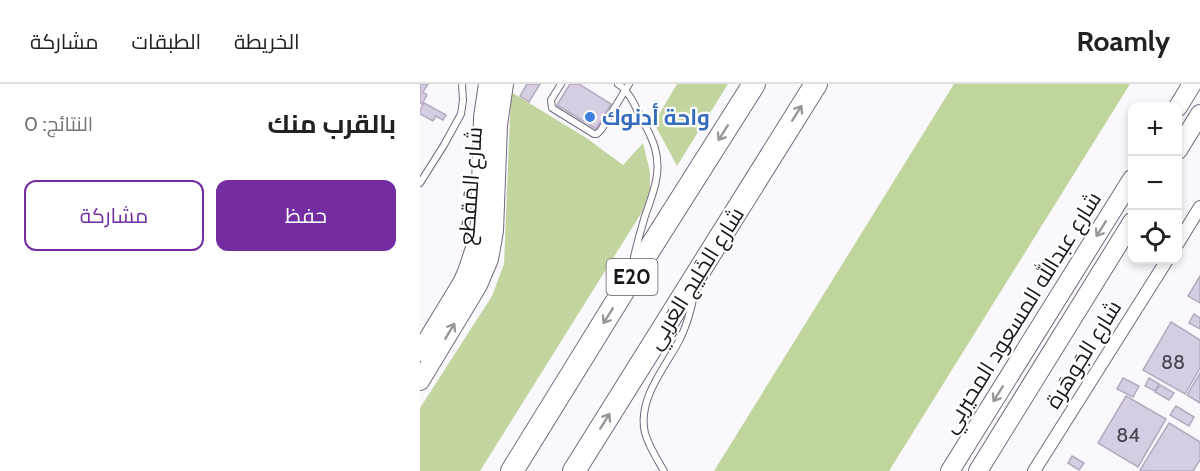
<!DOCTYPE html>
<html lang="ar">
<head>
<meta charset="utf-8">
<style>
	:root { --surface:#fff; --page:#f6f6f6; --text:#222; --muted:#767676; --line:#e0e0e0; --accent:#732da1 }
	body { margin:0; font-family:Cabin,Cairo,sans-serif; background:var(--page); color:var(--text); direction:rtl }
	.controls { position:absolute; right:18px; top:18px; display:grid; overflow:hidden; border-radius:12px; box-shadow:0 3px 9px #0003 }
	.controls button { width:54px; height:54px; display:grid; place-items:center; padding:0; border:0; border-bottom:2px solid var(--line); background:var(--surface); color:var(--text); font:30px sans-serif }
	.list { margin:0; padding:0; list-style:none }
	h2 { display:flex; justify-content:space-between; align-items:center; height:78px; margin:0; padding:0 24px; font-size:26px }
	h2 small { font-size:20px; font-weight:400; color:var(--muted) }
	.actions { display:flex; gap:12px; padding:18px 24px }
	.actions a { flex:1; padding:14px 0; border:2px solid var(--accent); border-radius:12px; text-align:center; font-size:21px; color:var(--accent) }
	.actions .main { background:var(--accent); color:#fff }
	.icon { flex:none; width:33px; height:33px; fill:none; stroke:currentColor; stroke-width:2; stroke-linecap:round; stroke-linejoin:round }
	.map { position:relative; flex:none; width:780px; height:387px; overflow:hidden; direction:ltr }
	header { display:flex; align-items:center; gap:36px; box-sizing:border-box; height:84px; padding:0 30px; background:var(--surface); border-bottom:2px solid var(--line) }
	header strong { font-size:28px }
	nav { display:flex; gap:33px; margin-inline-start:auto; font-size:21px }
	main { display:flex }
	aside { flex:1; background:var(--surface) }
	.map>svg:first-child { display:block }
	.green { fill:#c2d59f }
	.forest { fill:#c0d59c }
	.building { fill:#d7cde2; stroke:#b4aabf; stroke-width:1.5 }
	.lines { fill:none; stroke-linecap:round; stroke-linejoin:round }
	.lane-casing { stroke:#736a7d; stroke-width:8 }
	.street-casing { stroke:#736a7d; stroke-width:14 }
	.secondary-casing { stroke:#736a7d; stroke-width:20 }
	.highway-casing { stroke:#736a7d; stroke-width:24 }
	.lane { stroke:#fff; stroke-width:6 }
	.street { stroke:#fff; stroke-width:12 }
	.secondary { stroke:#fff; stroke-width:18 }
	.highway { stroke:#fff; stroke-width:22 }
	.oneway { stroke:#989699 }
	.shop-dot { fill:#3f7fe0; stroke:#fff; stroke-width:2 }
	.labels { text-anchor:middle; stroke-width:4.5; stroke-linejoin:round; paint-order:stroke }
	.number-label { font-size:20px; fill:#48444e }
	.shield { fill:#fff; stroke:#5e5c61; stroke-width:1.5 }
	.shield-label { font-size:21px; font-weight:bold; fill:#19161d }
	.shop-label { font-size:22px; font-weight:bold; fill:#366cbe; stroke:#fff; text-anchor:start }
	.street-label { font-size:22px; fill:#19161d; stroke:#fff }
</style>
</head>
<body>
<header>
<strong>Roamly</strong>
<nav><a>الخريطة</a><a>الطبقات</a><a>مشاركة</a></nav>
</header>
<main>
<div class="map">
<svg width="780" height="387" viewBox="0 0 780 387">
	<rect width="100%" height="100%" fill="#faf8fd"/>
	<path class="green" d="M257 0H308L257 82 234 39Z
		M91 8 165 53 203 81 223 59 230 88V105L222 128 60 387H0V324L72 212 84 180Z"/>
	<path class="forest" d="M534 0H710L469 387H294Z"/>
	<path class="building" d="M0 0H8L3 8 7 11 2 20 0 19Z
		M107 0H120L109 18 100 12Z
		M150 0H159L191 20 176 45 137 21Z
		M4 19 26 31 23 36 16 32 13 37 0 30V26Z
		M780 192V219L768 212Z
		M774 230 780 234V245L769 239Z
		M751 238 780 256V284L765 310 723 286Z
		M780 289V319L767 311Z
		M703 294 719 302 713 313 697 305Z
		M729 294 739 300 735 307 725 302Z
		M740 301 754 309 749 316 735 308Z
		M706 312 746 335 718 383 678 359Z
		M756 322 774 333 769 342 750 331Z
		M749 339 780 358V376L773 387H722L720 386Z
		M652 372 664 379 659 386 648 379Z"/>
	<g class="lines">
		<g class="lane-casing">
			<path id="lane" d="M141 0 131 16 132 24 174 50H177L181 46 209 0
				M198 0C210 8 215 22 221 34 227 44 232 54 235 64 242 89 233 109 225 132 221 146 217 159 214 173
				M0 99 24 61 41 30 43 16 42 0
				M244 387C237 375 229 363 225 349 217 315 245 284 260 255 267 241 271 226 274 211"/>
		</g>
		<g class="street-casing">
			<path id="street" d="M758 159 780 123
				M614 387 747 176"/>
		</g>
		<g class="secondary-casing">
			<path id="secondary" d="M758 23 772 0
				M758 66 780 30
				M0 268 42 199 47 188 55 164 60 139 63 33 68 0
				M0 297 58 201 69 175 74 147 78 41 84 0
				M530 387 712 95
				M558 387 712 138"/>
		</g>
		<g class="highway-casing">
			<path id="highway" d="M92 387 210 196 334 0
				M154 387 396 0"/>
		</g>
		<use href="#lane" class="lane"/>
		<use href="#street" class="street"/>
		<use href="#secondary" class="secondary"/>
		<use href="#highway" class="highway"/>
	</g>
	<defs><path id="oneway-shaft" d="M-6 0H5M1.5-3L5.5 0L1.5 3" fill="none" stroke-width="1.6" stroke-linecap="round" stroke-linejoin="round" transform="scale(1.5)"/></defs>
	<g class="oneway">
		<use href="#oneway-shaft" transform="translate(377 29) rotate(-58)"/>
		<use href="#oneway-shaft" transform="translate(303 49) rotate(122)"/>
		<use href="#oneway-shaft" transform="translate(681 145) rotate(122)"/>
		<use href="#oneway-shaft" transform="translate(188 232) rotate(122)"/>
		<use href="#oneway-shaft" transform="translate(30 247) rotate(-59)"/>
		<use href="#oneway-shaft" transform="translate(578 310) rotate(122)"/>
		<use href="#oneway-shaft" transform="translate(185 337) rotate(-58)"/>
	</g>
	<circle class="shop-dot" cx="170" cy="33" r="6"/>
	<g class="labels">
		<g class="number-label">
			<text x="753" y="285">88</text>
			<text x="708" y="358">84</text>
		</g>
		<rect class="shield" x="186.5" y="175" width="51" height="36" rx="4.5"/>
		<g class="shield-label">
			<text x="212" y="200">E20</text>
		</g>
		<g class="shop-label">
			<text x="182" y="41">واحة أدنوك</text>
		</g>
		<g class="street-label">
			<text transform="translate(50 102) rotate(-86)" y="8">شارع المَقطَع</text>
			<text transform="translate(275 194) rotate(-58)" y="8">شارع الخَلِيج العَربِي</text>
			<text transform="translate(601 228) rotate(-58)" y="8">شارع عبدالله المسعود المحيربي</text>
			<text transform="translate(663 270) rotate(-58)" y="8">شارع الجَوهَرة</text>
		</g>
	</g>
</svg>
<div class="controls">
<button>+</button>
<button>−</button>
<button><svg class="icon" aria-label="locate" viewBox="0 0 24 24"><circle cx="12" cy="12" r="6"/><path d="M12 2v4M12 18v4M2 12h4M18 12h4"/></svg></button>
</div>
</div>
<aside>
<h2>بالقرب منك<small>النتائج: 0</small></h2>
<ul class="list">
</ul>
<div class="actions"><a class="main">حفظ</a><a>مشاركة</a></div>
</aside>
</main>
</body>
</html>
